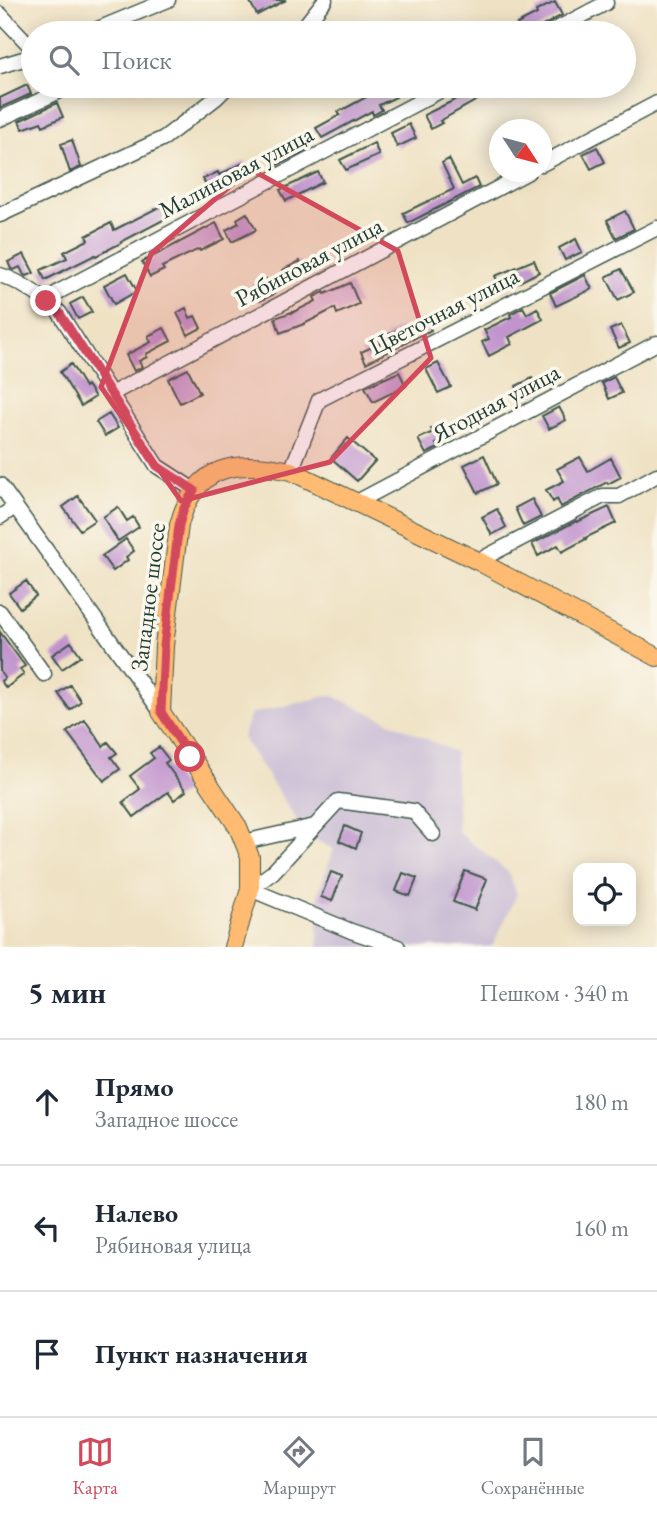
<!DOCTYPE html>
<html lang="ru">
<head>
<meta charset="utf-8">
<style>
	:root { --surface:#fff; --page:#f6f6f7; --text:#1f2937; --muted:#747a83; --line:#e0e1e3; --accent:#d1495b }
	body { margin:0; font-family:"EB Garamond",serif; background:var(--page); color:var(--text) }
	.controls { position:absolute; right:21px; bottom:21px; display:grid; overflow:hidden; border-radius:14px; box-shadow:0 4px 18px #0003 }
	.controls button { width:63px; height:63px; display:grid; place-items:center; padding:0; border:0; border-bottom:2px solid var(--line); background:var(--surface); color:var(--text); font:35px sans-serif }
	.compass { position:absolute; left:489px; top:119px; width:63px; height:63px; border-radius:50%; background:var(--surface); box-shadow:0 4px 18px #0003; rotate:126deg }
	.stop { position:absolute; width:21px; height:21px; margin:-16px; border:5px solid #d1495b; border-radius:50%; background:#fff }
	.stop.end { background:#d1495b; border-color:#fff; box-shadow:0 2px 7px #0008 }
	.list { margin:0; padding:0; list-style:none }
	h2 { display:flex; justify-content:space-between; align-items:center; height:91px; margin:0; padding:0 28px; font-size:30px }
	h2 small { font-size:23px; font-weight:400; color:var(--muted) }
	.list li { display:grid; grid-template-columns:46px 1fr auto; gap:21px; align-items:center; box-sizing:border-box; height:126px; padding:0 28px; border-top:2px solid var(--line) }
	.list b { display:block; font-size:26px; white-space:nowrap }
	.list p { margin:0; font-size:23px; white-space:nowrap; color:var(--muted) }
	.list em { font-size:23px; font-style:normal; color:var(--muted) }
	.icon { flex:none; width:38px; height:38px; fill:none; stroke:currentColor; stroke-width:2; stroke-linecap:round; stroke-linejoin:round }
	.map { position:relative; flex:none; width:657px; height:947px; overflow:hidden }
	.search { position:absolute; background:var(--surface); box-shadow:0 4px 18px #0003; left:21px; right:21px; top:21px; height:77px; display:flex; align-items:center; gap:18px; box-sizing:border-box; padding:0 24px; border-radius:38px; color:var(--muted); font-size:26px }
	.sheet { height:469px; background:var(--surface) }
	nav { display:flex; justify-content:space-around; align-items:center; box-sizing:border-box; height:98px; border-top:2px solid var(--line); background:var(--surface); font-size:19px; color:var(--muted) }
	nav a { display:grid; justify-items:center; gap:4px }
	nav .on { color:var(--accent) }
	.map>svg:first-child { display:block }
	.industrial { fill:#cbbfd5 }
	.building { fill:#c194ce }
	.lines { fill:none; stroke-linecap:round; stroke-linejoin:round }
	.minor-casing { stroke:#3e564a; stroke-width:17 }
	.major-casing { stroke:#3e564a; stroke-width:20 }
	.minor { stroke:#fff; stroke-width:14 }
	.major { stroke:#febb71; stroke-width:18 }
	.route { stroke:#d1495b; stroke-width:9 }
	.marked { fill:#d1495b; fill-opacity:0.2; stroke:#d1495b; stroke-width:5; stroke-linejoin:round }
	.labels { text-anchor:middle; stroke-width:7; stroke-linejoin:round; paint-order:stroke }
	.street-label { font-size:24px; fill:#1f3d34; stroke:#fbf7ec }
</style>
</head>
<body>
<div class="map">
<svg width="657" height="947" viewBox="0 0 657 947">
	<rect width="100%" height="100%" fill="#fbf7ec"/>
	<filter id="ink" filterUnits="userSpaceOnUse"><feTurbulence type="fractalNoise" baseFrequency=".0143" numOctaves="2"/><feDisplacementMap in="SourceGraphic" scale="14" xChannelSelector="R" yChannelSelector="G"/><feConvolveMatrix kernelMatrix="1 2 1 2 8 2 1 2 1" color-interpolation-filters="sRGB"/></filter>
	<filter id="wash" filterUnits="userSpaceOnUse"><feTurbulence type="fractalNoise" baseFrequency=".00686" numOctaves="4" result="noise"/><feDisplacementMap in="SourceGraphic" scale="28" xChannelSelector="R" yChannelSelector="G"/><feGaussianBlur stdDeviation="1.57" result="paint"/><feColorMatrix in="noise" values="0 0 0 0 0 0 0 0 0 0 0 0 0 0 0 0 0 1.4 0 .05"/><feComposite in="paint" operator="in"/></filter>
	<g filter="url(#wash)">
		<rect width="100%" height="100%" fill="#efe2c4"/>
		<path class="industrial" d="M331 695 455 752 458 832 508 872 517 894 492 947H318V893L334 849 308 837 242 737 251 714Z"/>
		<g id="blocks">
			<path class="building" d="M249 0H286L257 15Z
				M555 2 562 15 535 30 537 33H521L517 24 537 14 536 11Z
				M27 85 31 94 0 108V98Z
				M387 86H391L396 97 379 105 382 110 373 115 372 111 322 138 316 128 340 115 338 112Z
				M476 86H488L491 92 440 121 442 123 431 129 424 115 467 94 466 91Z
				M57 103 63 117 43 126 41 122 23 129 19 121Z
				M409 124 416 138 397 147 391 133Z
				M302 135 307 145 303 147 306 151 277 165 270 152Z
				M72 140 81 167 70 172 61 144Z
				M374 143 379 155 346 170 340 160Z
				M597 147 605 162 591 169 583 154Z
				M449 159 462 185 475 178 479 187 408 223 403 213 454 189 442 163Z
				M245 162 252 174 211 195 203 179 218 172 219 175Z
				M318 172 323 182 286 201 280 190Z
				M161 206 167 218 121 242V243L96 256 95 255 45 280 41 270 67 258 64 252 88 240 86 236 111 223 114 230Z
				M625 211 634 229 616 238 607 220Z
				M247 213 256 230 232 242 226 230 239 223 237 219Z
				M216 223 224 239 200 251 199 249 162 267 164 270 150 277 142 262Z
				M576 239 582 252 565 260 559 248Z
				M24 254 34 273 27 276 24 275 20 267 14 270 11 269 8 262Z
				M534 260 539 272 502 291 495 276Z
				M300 261 306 274 290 283 283 270Z
				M621 269 634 292 618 300 606 277Z
				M127 273 137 291 114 304 104 285Z
				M585 275 592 289 556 306 550 293Z
				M266 279 274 294 260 301 253 286Z
				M350 283 359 304 337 314 335 308 304 324 280 333 275 318 292 312V313L316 301 314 297 324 292 325 294Z
				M83 297 92 312 78 319 70 304Z
				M523 307 527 314 537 308 543 319 509 337 512 344 489 356 482 342 489 339 484 330 511 317 510 314Z
				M186 308 190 318 195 316 201 328 188 335 177 313Z
				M426 318 431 330 366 363 361 352 388 340 385 336 400 328 402 331Z
				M621 325 630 343 619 348 610 330Z
				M164 328 171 341 146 354 147 357 139 361 142 367 134 371 126 355 151 342 148 336Z
				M438 363 451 387 438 393 426 369Z
				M71 364 85 387 87 385 95 397 81 406 60 372Z
				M188 369 200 393 180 403 168 379Z
				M399 372 406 386 373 402 365 387Z
				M614 377 622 393 609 399 602 383Z
				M532 378 538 392 523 400 516 386Z
				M559 407 566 420 549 429 542 416Z
				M109 414 118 428 105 436 96 422Z
				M443 423 451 437 436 444 438 448 426 454 418 439 433 432 431 429Z
				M348 438 375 461 357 481 331 458Z
				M484 455 497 484 478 493 464 465Z
				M580 457 588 471 611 458 621 477 608 484 607 482 561 507 557 499 553 502 546 490 564 481 557 469Z
				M78 496 95 520 80 530 63 507Z
				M532 499 541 517 523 526 515 508Z
				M118 507 127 521 133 517 139 527 118 541 103 517Z
				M609 507 616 523 585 538 586 539 562 552 558 545 538 556 532 544 576 521 577 522Z
				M497 509 506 527 492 535 482 517Z
				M126 539 134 551 126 557 128 560 113 571 102 556Z
				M26 581 36 596 20 608 9 593Z
				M0 632 25 666 20 669 24 674 6 688 1 681 5 678 0 671Z
				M71 642 81 656 62 669 52 655Z
				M70 685 81 701 70 710 58 693Z
				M85 720 103 746 108 742 117 753 111 757 120 769 104 781 67 732Z
				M159 747 169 760 165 763 186 791 174 800 168 792 134 817 123 802 140 789 130 776 154 758 150 753Z
				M345 826 361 833 356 848 339 841Z
				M465 871 487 879 475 910 453 902Z
				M331 872 342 876 332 901 321 897Z
				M403 873 417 878 410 896 396 891Z"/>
		</g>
	</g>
	<g filter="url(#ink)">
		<use href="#blocks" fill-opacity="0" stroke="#3e564a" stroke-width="2"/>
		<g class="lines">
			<g class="minor-casing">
				<path id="minor" d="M0 14 33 49
					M88 33 168 0
					M296 33 306 24 325 0
					M549 33 606 3
					M0 66 33 56
					M0 119 58 92
					M542 164 657 103
					M0 215 164 138 216 98 228 86
					M0 275C22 282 42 297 59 312L157 466 194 490
					M46 301 60 291 449 86
					M111 394 528 172
					M291 471 319 400 657 228
					M0 485 161 712
					M355 503 657 343
					M0 517 15 507
					M478 561 603 496H619L657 475
					M0 612 44 674
					M244 842 315 826
					M250 889 273 872 338 801 413 811 433 834
					M250 889 351 931 398 947"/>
			</g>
			<g class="major-casing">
				<path id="major" d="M233 947 250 889V857L238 827 161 712 164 646 179 525C195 464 236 459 291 471L478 561 657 657"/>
			</g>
			<use href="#minor" class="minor"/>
			<use href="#major" class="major"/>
		</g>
	</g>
	<g class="lines" filter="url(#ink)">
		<path class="route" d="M46 301 59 312 157 466 194 490 184 508 179 525 164 646 161 712 190 757"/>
	</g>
	<path class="marked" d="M250 169 398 251 431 358 330 462 181 501 101 387 151 254Z"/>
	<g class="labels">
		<g class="street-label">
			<text transform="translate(236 172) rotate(-28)" y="8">Малиновая улица</text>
			<text transform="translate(309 262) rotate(-28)" y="8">Рябиновая улица</text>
			<text transform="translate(444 311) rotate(-27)" y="8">Цветочная улица</text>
			<text transform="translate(496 403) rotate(-28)" y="8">Ягодная улица</text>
			<text transform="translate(148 597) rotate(-83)" y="8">Западное шоссе</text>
		</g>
	</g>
</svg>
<div class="controls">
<button><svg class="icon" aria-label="locate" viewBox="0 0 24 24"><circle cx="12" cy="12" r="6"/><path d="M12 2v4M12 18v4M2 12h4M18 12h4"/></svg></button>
</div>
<svg class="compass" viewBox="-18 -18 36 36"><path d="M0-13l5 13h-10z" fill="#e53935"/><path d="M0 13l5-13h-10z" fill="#747a83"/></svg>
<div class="stop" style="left:190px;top:757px"></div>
<div class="stop end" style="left:46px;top:301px"></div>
<div class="search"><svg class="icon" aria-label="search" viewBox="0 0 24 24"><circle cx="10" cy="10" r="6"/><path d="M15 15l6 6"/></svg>Поиск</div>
</div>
<section class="sheet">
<h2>5 мин<small>Пешком · 340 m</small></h2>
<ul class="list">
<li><svg class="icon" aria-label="ahead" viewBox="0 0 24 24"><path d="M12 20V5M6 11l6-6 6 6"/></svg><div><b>Прямо</b><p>Западное шоссе</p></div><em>180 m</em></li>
<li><svg class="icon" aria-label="left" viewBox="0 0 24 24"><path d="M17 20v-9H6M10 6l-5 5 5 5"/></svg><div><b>Налево</b><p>Рябиновая улица</p></div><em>160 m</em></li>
<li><svg class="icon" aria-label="arrive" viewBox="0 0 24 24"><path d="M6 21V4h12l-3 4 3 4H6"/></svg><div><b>Пункт назначения</b></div></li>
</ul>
</section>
<nav>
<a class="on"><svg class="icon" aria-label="map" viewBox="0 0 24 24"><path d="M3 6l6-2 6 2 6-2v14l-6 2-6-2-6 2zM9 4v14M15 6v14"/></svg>Карта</a>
<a><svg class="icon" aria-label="directions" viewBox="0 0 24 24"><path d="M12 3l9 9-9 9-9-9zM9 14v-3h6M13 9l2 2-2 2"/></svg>Маршрут</a>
<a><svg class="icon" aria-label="saved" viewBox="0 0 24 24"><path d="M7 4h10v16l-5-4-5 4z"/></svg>Сохранённые</a>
</nav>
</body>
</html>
